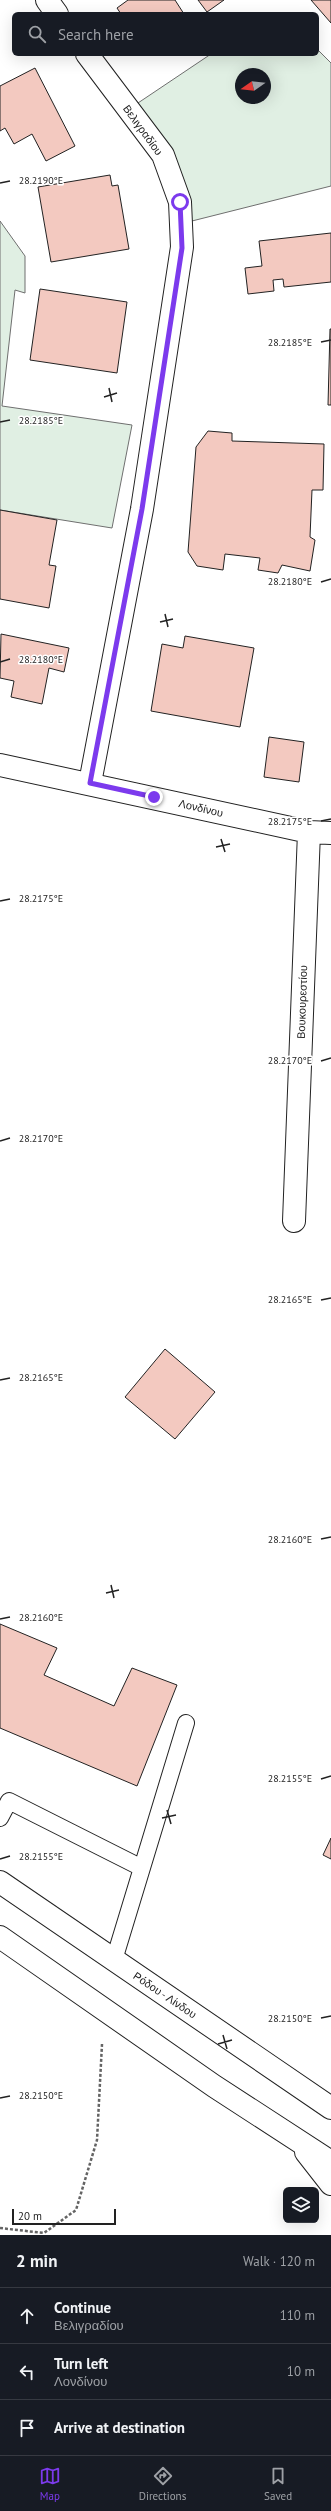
<!DOCTYPE html>
<html lang="en">
<head>
<meta charset="utf-8">
<style>
	:root { --surface:#171b24; --page:#242831; --text:#f1f3f6; --muted:#9ea1a6; --line:#363941; --accent:#7c3aed }
	body { margin:0; font-family:"PT Sans",sans-serif; background:var(--page); color:var(--text) }
	.controls { position:absolute; right:12px; bottom:12px; display:grid; overflow:hidden; border-radius:6px; box-shadow:0 4px 16px #0002 }
	.controls button { width:36px; height:36px; display:grid; place-items:center; padding:0; border:0; border-bottom:1px solid var(--line); background:var(--surface); color:var(--text); font:20px sans-serif }
	.compass { position:absolute; left:235px; top:68px; width:36px; height:36px; border-radius:50%; background:var(--surface); box-shadow:0 4px 16px #0002; rotate:256deg }
	.scale { position:absolute; left:12px; bottom:10px; width:104px; box-sizing:border-box; padding-left:4px; border:2px solid #222; border-top:0; font-size:11px; line-height:14px; white-space:nowrap; color:#222; -webkit-text-stroke:3px #fff; paint-order:stroke }
	.stop { position:absolute; width:12px; height:12px; margin:-9px; border:3px solid #7c3aed; border-radius:50%; background:#fff }
	.stop.end { background:#7c3aed; border-color:#fff; box-shadow:0 1px 4px #0008 }
	.list { margin:0; padding:0; list-style:none }
	h2 { display:flex; justify-content:space-between; align-items:center; height:52px; margin:0; padding:0 16px; font-size:17px }
	h2 small { font-size:13px; font-weight:400; color:var(--muted) }
	.list li { display:grid; grid-template-columns:26px 1fr auto; gap:12px; align-items:center; box-sizing:border-box; height:56px; padding:0 16px; border-top:1px solid var(--line) }
	.list b { display:block; font-size:15px; white-space:nowrap }
	.list p { margin:0; font-size:13px; white-space:nowrap; color:var(--muted) }
	.list em { font-size:13px; font-style:normal; color:var(--muted) }
	.icon { flex:none; width:22px; height:22px; fill:none; stroke:currentColor; stroke-width:2; stroke-linecap:round; stroke-linejoin:round }
	.map { position:relative; flex:none; width:331px; height:2235px; overflow:hidden }
	.search { position:absolute; background:var(--surface); box-shadow:0 4px 16px #0002; left:12px; right:12px; top:12px; height:44px; display:flex; align-items:center; gap:10px; box-sizing:border-box; padding:0 14px; border-radius:6px; color:var(--muted); font-size:15px }
	.sheet { height:220px; background:var(--surface) }
	nav { display:flex; justify-content:space-around; align-items:center; box-sizing:border-box; height:56px; border-top:1px solid var(--line); background:var(--surface); font-size:11px; color:var(--muted) }
	nav a { display:grid; justify-items:center; gap:2px }
	nav .on { color:var(--accent) }
	.map>svg:first-child { display:block }
	.green { fill:#e0efe3; stroke:#6f6f6f; fill-rule:evenodd }
	.building { fill:#f3c9c0; stroke:#222 }
	.lines { fill:none; stroke-linecap:round; stroke-linejoin:round }
	.lane-casing { stroke:#222; stroke-width:18 }
	.street-casing { stroke:#222; stroke-width:24 }
	.primary-casing { stroke:#222; stroke-width:24 }
	.path { stroke:#646464; stroke-width:2.5; stroke-dasharray:3 2; stroke-linecap:butt }
	.lane { stroke:#fff; stroke-width:16 }
	.street { stroke:#fff; stroke-width:22 }
	.primary { stroke:#fff; stroke-width:22 }
	.route { stroke:#7c3aed; stroke-width:5 }
	.ticks { fill:none; stroke:#222; stroke-width:1.5 }
	.labels { text-anchor:middle; stroke-width:3; stroke-linejoin:round; paint-order:stroke }
	.street-label { font-size:11px; fill:#222; stroke:#fff }
	.ticks-label { font-size:10px; text-anchor:middle; fill:#222; stroke:#fff; stroke-width:3; stroke-linejoin:round; paint-order:stroke }
</style>
</head>
<body>
<div class="map">
<svg width="331" height="2235" viewBox="0 0 331 2235">
	<rect width="100%" height="100%" fill="#fff"/>
	<path class="green" d="M317 49 331 63V186L184 223 132 107 211 54H317ZM241 74H265V98H241Z
		M0 221 25 256V293L15 290 2 406 132 425 112 528 0 510Z"/>
	<path class="building" d="M128 0H175L184 14H121L117 8Z
		M198 0H224L207 12Z
		M311 0H331V23Z
		M35 68 75 146 46 161 32 134 14 144 5 128 0 131V86Z
		M110 175 112 186 118 185 129 249 51 262 38 187Z
		M331 233V282L284 287 283 279 273 280 274 291 248 294 245 268 262 266 259 241Z
		M40 289 127 302 117 373 30 360Z
		M330 329H331V405H328Z
		M208 431 232 433V441L324 444 323 490H312L310 537 315 540 310 571 282 565 278 573 258 570 260 558 225 554 223 570 197 566 188 552 196 447Z
		M0 510 57 520 49 565 56 566 49 608 0 599Z
		M1 634 69 648 64 672 49 668 42 704 11 697 14 681 0 678Z
		M185 636 254 648 240 727 151 711 162 644 183 648Z
		M269 737 304 742 299 782 264 777Z
		M165 1349 215 1392 175 1439 125 1397Z
		M0 1624 57 1648 44 1675 114 1706 132 1668 177 1685 137 1786 0 1728Z
		M331 1838V1859L323 1855Z"/>
	<g class="lines">
		<g class="lane-casing">
			<path id="lane" d="M0 1818 9 1801 142 1868
				M114 1960 186 1723"/>
		</g>
		<g class="street-casing">
			<path id="street" d="M47 0 57 14
				M87 54 163 155 180 202 182 247 142 509 90 783
				M0 765 309 832 331 833
				M294 1221 309 832"/>
		</g>
		<g class="primary-casing">
			<path id="primary" d="M0 1882 331 2108
				M0 1937 214 2086 331 2162
				M306 2152 331 2184"/>
		</g>
		<path class="path" d="M0 2228 44 2233 76 2210 97 2140 102 2044"/>
		<use href="#lane" class="lane"/>
		<use href="#street" class="street"/>
		<use href="#primary" class="primary"/>
	</g>
	<g class="lines">
		<path class="route" d="M154 797 90 783 142 509 182 248 180 202"/>
	</g>
	<path class="ticks" d="M0 183 10 181M321 342 331 340M109 388 112 402M104 397 117 393M0 422 10 420M321 582 331 579M165 614 168 627M160 622 173 619M0 662 10 659M321 821 331 819M221 839 225 852M216 847 230 844M0 901 10 899M321 1061 331 1058M0 1141 10 1138M321 1300 331 1298M0 1380 10 1378M321 1539 331 1537M111 1585 114 1598M106 1593 119 1590M0 1619 10 1617M321 1779 331 1776M167 1810 171 1824M162 1818 176 1815M0 1859 10 1856M321 2018 331 2016M223 2035 227 2049M218 2044 232 2040M0 2098 10 2096"/>
	<g class="labels">
		<g class="street-label">
			<text transform="translate(143 130) rotate(54)" y="4">Βελιγραδίου</text>
			<text transform="translate(201 808) rotate(13)" y="4">Λονδίνου</text>
			<text transform="translate(302 1002) rotate(-88)" y="4">Βουκουρεστίου</text>
			<text transform="translate(165 1995) rotate(34)" y="4">Ρόδου - Λίνδου</text>
		</g>
	</g>
	<g class="ticks-label">
		<text x="41" y="184">28.2190°E</text>
		<text x="290" y="346">28.2185°E</text>
		<text x="41" y="424">28.2185°E</text>
		<text x="290" y="585">28.2180°E</text>
		<text x="41" y="663">28.2180°E</text>
		<text x="290" y="825">28.2175°E</text>
		<text x="41" y="902">28.2175°E</text>
		<text x="290" y="1064">28.2170°E</text>
		<text x="41" y="1142">28.2170°E</text>
		<text x="290" y="1303">28.2165°E</text>
		<text x="41" y="1381">28.2165°E</text>
		<text x="290" y="1543">28.2160°E</text>
		<text x="41" y="1621">28.2160°E</text>
		<text x="290" y="1782">28.2155°E</text>
		<text x="41" y="1860">28.2155°E</text>
		<text x="290" y="2022">28.2150°E</text>
		<text x="41" y="2099">28.2150°E</text>
	</g>
</svg>
<div class="controls">
<button><svg class="icon" aria-label="layers" viewBox="0 0 24 24"><path d="M12 4l9 5-9 5-9-5zM3 14l9 5 9-5"/></svg></button>
</div>
<svg class="compass" viewBox="-18 -18 36 36"><path d="M0-13l5 13h-10z" fill="#e53935"/><path d="M0 13l5-13h-10z" fill="#9ea1a6"/></svg>
<div class="scale">20 m</div>
<div class="stop" style="left:180px;top:202px"></div>
<div class="stop end" style="left:154px;top:797px"></div>
<div class="search"><svg class="icon" aria-label="search" viewBox="0 0 24 24"><circle cx="10" cy="10" r="6"/><path d="M15 15l6 6"/></svg>Search here</div>
</div>
<section class="sheet">
<h2>2 min<small>Walk · 120 m</small></h2>
<ul class="list">
<li><svg class="icon" aria-label="ahead" viewBox="0 0 24 24"><path d="M12 20V5M6 11l6-6 6 6"/></svg><div><b>Continue</b><p>Βελιγραδίου</p></div><em>110 m</em></li>
<li><svg class="icon" aria-label="left" viewBox="0 0 24 24"><path d="M17 20v-9H6M10 6l-5 5 5 5"/></svg><div><b>Turn left</b><p>Λονδίνου</p></div><em>10 m</em></li>
<li><svg class="icon" aria-label="arrive" viewBox="0 0 24 24"><path d="M6 21V4h12l-3 4 3 4H6"/></svg><div><b>Arrive at destination</b></div></li>
</ul>
</section>
<nav>
<a class="on"><svg class="icon" aria-label="map" viewBox="0 0 24 24"><path d="M3 6l6-2 6 2 6-2v14l-6 2-6-2-6 2zM9 4v14M15 6v14"/></svg>Map</a>
<a><svg class="icon" aria-label="directions" viewBox="0 0 24 24"><path d="M12 3l9 9-9 9-9-9zM9 14v-3h6M13 9l2 2-2 2"/></svg>Directions</a>
<a><svg class="icon" aria-label="saved" viewBox="0 0 24 24"><path d="M7 4h10v16l-5-4-5 4z"/></svg>Saved</a>
</nav>
</body>
</html>
